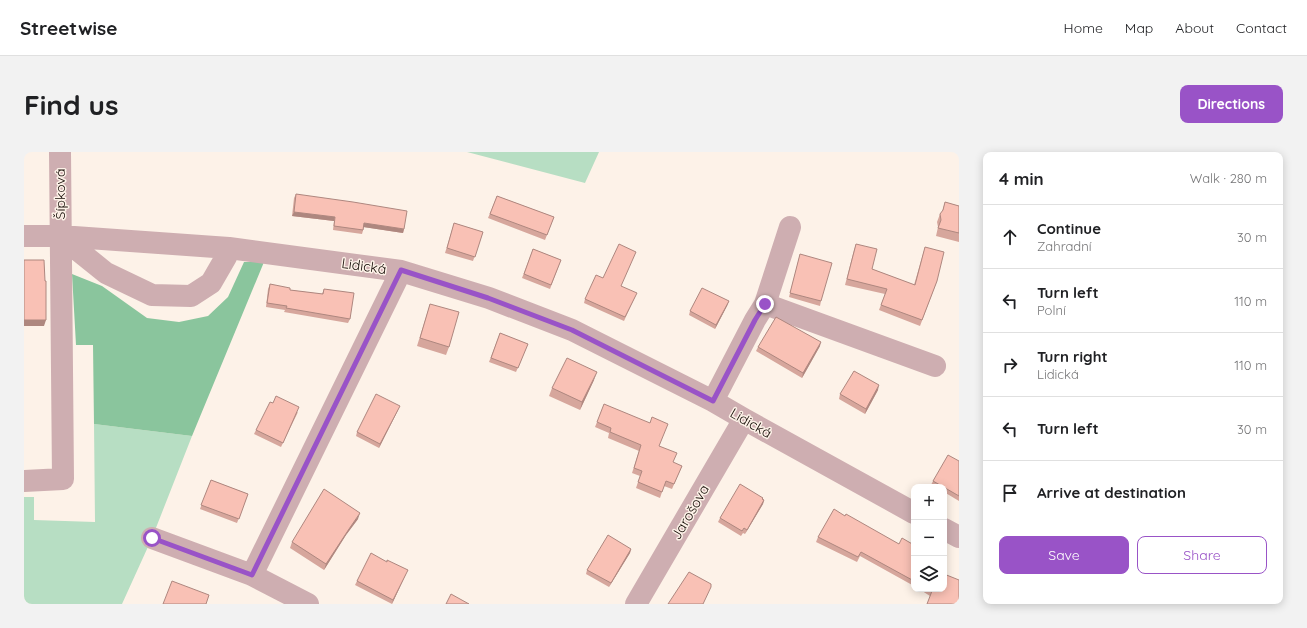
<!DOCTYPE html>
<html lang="en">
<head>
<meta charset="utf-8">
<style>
	:root { --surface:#fff; --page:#f2f2f2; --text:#202124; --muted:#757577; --line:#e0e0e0; --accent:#9953c7 }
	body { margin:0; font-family:Quicksand,sans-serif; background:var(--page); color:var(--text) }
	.controls { position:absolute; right:12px; bottom:12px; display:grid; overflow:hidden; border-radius:8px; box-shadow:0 2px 10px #0003 }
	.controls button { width:36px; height:36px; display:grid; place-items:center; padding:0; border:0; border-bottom:1px solid var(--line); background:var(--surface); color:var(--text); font:20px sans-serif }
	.stop { position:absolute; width:12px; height:12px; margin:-9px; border:3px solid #9953c7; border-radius:50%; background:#fff }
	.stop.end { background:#9953c7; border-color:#fff; box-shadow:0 1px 4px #0008 }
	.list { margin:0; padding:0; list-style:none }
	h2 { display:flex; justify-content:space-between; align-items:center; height:52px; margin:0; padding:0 16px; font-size:17px }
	h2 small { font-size:13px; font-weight:400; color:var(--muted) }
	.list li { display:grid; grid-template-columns:26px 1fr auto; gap:12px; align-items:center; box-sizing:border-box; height:64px; padding:0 16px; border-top:1px solid var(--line) }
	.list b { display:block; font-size:15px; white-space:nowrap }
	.list p { margin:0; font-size:13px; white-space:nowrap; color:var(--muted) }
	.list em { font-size:13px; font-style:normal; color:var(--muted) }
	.actions { display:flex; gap:8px; padding:12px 16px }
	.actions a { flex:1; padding:9px 0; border:1px solid var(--accent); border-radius:8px; text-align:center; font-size:14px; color:var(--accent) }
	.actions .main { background:var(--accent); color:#fff }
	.icon { flex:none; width:22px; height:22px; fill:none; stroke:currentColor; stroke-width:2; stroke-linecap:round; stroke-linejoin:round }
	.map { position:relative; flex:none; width:935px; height:452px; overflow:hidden; border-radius:8px }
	header { display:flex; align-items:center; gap:24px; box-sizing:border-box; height:56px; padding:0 20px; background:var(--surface); border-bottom:1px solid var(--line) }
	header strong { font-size:19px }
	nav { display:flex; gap:22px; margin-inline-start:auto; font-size:14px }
	.intro { display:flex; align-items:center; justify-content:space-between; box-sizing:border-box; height:96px; padding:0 24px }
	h1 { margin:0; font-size:28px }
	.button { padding:10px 18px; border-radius:8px; background:var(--accent); color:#fff; font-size:14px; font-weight:700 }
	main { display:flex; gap:24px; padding:0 24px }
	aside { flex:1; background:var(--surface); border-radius:8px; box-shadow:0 2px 10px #0003 }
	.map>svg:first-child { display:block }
	.green { fill:#b7dec3 }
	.forest { fill:#8ac59d }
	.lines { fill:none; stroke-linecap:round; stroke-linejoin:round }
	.minor { stroke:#ceaeb1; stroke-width:22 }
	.wall { fill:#d6a69c }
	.shaded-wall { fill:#ae877f }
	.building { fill:#f9c1b5; stroke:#ae877f }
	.route { stroke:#9953c7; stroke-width:5 }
	.labels { text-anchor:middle; stroke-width:3; stroke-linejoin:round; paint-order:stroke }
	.street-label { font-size:14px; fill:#130a04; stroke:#fdf2e8 }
</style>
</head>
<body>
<header>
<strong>Streetwise</strong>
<nav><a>Home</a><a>Map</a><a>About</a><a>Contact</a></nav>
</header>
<div class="intro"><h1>Find us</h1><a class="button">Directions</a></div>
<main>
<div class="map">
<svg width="935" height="452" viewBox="0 0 935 452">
	<rect width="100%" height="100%" fill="#fdf2e8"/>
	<path class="green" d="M443 0H575L561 31Z
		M70 272 168 284 128 386 98 452H0V345H10V368L71 370Z"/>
	<path class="forest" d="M220 110H240L168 284 70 272 69 193H52L48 122 78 134 123 166 155 170 184 164 204 145Z"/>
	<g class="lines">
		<path class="minor" d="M0 84H36L205 96 377 119 465 146 548 178 689 249 720 267 890 361
			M36 84 82 121 128 143 167 144 187 131 202 105 205 96
			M741 152 911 214
			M689 249 731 168 741 152 766 75
			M0 329 39 327 36 0
			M920 377 935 385
			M128 386 228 423 284 452
			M228 423 377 119
			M612 452 720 267"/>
	</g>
	<path class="wall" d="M272 42 380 77 379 81 340 75 338 82 309 78 310 69 268 64 270 46Z
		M473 44 530 65 521 88 464 66Z
		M921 50 935 54V90L912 84 914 75 913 70 916 62 918 60Z
		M430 71 459 80 449 109 421 101Z
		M832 92 848 117 890 133 901 95 913 129 896 174 855 158 861 142 821 133 830 98Z
		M509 97 537 108 526 137 498 126Z
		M776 102 797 149 796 154 765 145Z
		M246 132 266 138 298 142 300 137 326 167 324 171 260 160 261 158 242 155 244 137Z
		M597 134 611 145 600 169 560 151 561 147Z
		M705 149 703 154 691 177 665 163 666 159Z
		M406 152 425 195 422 203 393 194Z
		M476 181 504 192 492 220 465 210Z
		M796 194 778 226 732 199 734 195Z
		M570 228 556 258 525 244 528 236Z
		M854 238 841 262 815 247 816 242Z
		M374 258 355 296 332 284 333 280Z
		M274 260 257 295 230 282 232 278Z
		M573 270 635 294 649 311 658 314 648 337 640 334 636 346 612 336 616 324 608 321 615 299 584 286 585 281 571 275Z
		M935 309V349L920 340V335H911L907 333 909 329Z
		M187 328 224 342 213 371 176 357Z
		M739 346V347L740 348 739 352 721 382 719 381 717 384 694 370 696 366Z
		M821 364 875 392 890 393V434L836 404 833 410 792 390 794 385Z
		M334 367 322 383 300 418 266 396 268 390Z
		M607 397 606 401 585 435 562 422 563 418Z
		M363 410 382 422 368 452 331 433 333 429Z
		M895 437H920L906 444Z"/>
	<path class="shaded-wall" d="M270 60 311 65 310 69 268 64Z
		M340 71 380 77 379 81 339 75Z
		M705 149 703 154 691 177 692 173Z
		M0 168H22L20 174H0Z
		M797 190 796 194 778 226 779 221Z
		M573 220 570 228 556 258 558 250Z
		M855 233 854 238 841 262 842 257Z
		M376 254 355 296 356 292Z
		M740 348 739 352 721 382 723 378Z
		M336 361 334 367 322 383 300 418 302 412 325 377Z
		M607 397 606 401 585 435 587 431Z
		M384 418 382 422 368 452 369 448Z"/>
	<path class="building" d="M272 42 329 50 383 59 380 77 340 71 339 78 310 74 311 65 270 60Z
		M473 44 530 65 523 83 466 62Z
		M921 50 935 54V81L914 76 917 68 916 62 919 58Z
		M430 71 459 80 451 105 423 96Z
		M595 92 612 100 597 134 613 141 601 165 561 147 572 123 579 126Z
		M832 92 853 97 848 117 891 133 901 95 920 100 913 129 898 168 857 153 863 137 823 127Z
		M509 97 537 108 527 133 500 122Z
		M776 102 808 111 797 149 766 141Z
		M0 108H20L21 129H22V168H0Z
		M246 132 266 136V138L299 142 300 137 330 141 326 167 262 156 263 154 243 151Z
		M678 136 705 149 692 173 666 159Z
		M406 152 435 160 425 195 396 186Z
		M752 165 797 190 779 221 734 195Z
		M476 181 504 192 494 216 467 206Z
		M543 206 573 220 558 250 528 236Z
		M830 219 855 233 842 257 816 242Z
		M352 242 376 254 356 292 333 280Z
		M252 244 275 255 259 291 232 278 246 250 249 251Z
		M580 252 626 271 628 265 644 272 635 294 653 301 649 310 658 314 650 332 642 329 638 340 614 330 618 319 610 316 617 293 586 280 587 276 573 270Z
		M924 303 935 309V344L909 329Z
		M187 328 224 342 215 367 177 353Z
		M716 332 739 346 738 347 740 348 723 378 720 376 718 379 696 366Z
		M300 337 336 361 325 377 302 412 268 390Z
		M810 357 821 364 822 362 875 392 878 386 890 393V429L837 400 834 405 794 385Z
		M584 383 607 397 587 431 563 418Z
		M347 401 363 410V408L384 418 369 448 333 429Z
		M665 420 687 432V435L679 452H644Z
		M920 422 935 428V452H903L908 439 905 437H920Z
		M148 429 185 443 182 452H139Z
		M427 442 445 452H422Z"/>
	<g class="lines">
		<path class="route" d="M128 386 228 423 377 118 464 146 548 178 689 249 731 168 741 152"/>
	</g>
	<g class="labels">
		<g class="street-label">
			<text transform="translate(36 42) rotate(-90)" y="5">Šípková</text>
			<text transform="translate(340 114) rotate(8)" y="5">Lidická</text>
			<text transform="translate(727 271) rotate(30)" y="5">Lidická</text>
			<text transform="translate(666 360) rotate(-60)" y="5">Jarošova</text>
		</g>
	</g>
</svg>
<div class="controls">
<button>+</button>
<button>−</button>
<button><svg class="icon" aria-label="layers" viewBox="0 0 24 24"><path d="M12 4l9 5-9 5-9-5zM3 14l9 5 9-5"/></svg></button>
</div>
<div class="stop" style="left:128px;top:386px"></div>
<div class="stop end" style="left:741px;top:152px"></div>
</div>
<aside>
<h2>4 min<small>Walk · 280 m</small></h2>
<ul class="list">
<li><svg class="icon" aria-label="ahead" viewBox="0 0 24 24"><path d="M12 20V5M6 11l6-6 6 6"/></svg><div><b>Continue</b><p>Zahradní</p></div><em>30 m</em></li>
<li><svg class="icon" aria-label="left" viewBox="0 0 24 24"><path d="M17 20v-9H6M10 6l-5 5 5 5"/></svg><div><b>Turn left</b><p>Polní</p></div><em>110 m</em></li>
<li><svg class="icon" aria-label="right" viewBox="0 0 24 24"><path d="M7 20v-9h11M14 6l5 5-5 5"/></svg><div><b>Turn right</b><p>Lidická</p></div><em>110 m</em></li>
<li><svg class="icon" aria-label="left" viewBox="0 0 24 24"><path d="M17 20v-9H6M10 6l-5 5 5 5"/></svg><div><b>Turn left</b></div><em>30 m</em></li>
<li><svg class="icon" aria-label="arrive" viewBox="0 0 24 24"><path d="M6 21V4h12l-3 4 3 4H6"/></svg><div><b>Arrive at destination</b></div></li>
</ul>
<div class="actions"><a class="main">Save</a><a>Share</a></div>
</aside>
</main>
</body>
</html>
